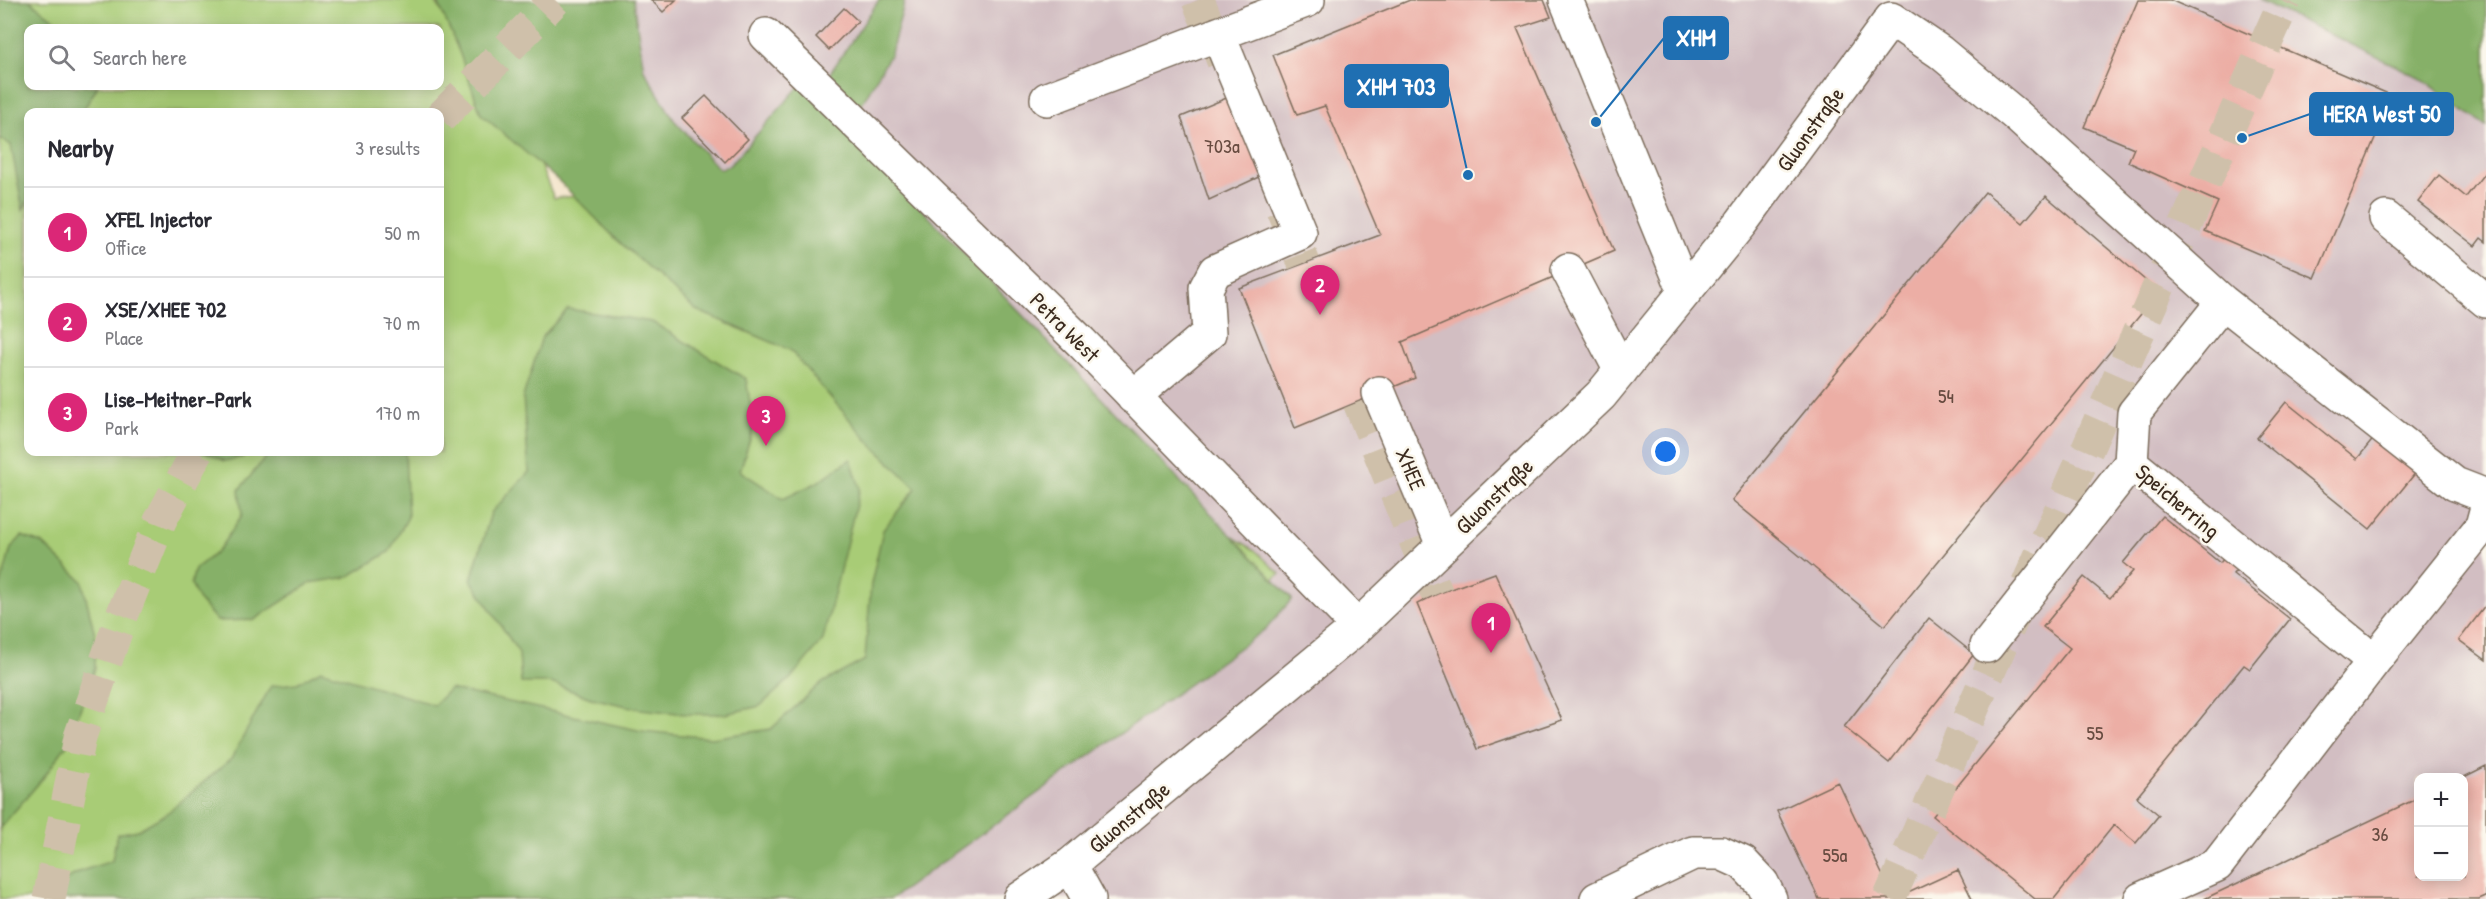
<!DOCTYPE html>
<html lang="en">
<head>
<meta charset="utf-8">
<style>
	:root { --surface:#fff; --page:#f7f7f7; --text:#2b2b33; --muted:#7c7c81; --line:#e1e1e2; --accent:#db2777 }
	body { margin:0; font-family:"Patrick Hand",sans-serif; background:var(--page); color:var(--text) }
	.controls { position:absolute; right:18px; bottom:18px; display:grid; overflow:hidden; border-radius:12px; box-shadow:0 3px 15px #0003 }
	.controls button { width:54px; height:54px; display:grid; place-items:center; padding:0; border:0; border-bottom:2px solid var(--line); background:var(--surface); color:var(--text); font:30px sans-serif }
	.you { position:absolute; left:1666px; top:452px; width:21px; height:21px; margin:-15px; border:4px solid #fff; border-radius:50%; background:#1a73e8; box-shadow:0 0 0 9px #1a73e833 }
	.badge { display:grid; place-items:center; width:39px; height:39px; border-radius:50%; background:var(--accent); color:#fff; font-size:20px; font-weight:700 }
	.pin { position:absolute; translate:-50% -50px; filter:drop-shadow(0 2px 3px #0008) }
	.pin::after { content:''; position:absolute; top:32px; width:21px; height:18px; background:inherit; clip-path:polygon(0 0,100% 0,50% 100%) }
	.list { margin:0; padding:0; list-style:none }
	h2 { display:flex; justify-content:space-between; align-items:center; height:78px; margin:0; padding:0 24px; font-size:26px }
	h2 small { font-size:20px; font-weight:400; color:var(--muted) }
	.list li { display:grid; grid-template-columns:39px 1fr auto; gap:18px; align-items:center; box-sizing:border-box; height:90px; padding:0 24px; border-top:2px solid var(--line) }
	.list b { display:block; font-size:22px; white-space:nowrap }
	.list p { margin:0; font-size:20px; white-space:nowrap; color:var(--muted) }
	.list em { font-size:20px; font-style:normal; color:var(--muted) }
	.icon { flex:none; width:33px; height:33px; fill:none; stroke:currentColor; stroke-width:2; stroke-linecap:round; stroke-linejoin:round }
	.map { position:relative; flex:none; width:2486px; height:899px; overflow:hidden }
	.search { position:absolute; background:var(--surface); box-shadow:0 3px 15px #0003; left:24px; top:24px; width:420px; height:66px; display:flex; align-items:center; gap:15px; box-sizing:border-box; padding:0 21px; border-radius:12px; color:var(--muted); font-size:22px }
	.panel { position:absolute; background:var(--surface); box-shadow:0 3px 15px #0003; left:24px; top:108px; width:420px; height:348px; border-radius:12px }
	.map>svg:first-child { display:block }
	.industrial { fill:#d2bec2; fill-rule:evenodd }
	.green { fill:#a8cc76; stroke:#727b4a; stroke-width:1.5; fill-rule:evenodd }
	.forest { fill:#86b067; stroke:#606d42; stroke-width:1.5 }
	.building { fill:#ecaea5 }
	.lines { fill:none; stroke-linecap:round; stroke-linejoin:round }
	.minor-tunnel { stroke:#cfc0aa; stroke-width:33; stroke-dasharray:33 16; stroke-linecap:butt }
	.minor-casing { stroke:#7c6c5b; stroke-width:36 }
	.minor { stroke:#fff; stroke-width:33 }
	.labels { text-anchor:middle; stroke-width:5; stroke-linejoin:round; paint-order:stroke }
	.number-label { font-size:20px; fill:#674b40 }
	.street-label { font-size:22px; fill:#3b2a1e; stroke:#fbf7ec }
	.leader { fill:none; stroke:#1f6fb2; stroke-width:2 }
	.callout-dot { fill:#1f6fb2; stroke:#fbf7ec; stroke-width:2 }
	.callout { fill:#1f6fb2; stroke:#1f6fb2; stroke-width:2 }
	.callout-label { font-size:24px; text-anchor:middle; font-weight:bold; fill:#fff }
</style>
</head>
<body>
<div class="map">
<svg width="2486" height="899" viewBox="0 0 2486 899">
	<rect width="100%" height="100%" fill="#fbf7ec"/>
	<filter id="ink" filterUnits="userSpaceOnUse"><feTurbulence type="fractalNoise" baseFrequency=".0167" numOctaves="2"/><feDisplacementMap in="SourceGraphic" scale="12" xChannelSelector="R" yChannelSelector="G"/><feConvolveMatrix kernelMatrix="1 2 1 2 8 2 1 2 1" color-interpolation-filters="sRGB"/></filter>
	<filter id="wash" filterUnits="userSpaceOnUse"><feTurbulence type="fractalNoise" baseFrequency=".008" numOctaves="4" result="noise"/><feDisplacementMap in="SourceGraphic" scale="24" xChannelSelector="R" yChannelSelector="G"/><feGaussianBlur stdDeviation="1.35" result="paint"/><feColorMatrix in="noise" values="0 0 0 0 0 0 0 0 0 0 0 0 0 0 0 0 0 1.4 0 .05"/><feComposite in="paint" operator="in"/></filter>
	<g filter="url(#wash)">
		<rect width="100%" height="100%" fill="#f4e6cd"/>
		<path class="industrial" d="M436 0H2442L2486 31V899H858L1225 532 539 120ZM2418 778H2464V876H2418Z"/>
		<path class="green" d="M0 0H434L530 141 554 198 613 193 1225 532 1255 550 1280 574 1013 787 858 899H0ZM28 28H440V86H28ZM28 112H440V452H28Z"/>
		<path class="forest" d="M0 0H29L65 28H28V86H98L82 112H28V200L23 210 11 145 0 138Z
			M437 0H633L644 70 674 120 719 169 730 165 802 83 1292 599 1267 628 891 899H33L37 894 84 870 112 861 117 834 138 830 166 814 231 759 271 686 297 683 321 670 434 705 450 689 642 731 712 738 771 729 820 684 865 660 871 584 883 530 916 488 869 442 790 350 696 310 615 238 561 183 481 114 460 54Z
			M879 0H905L891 53 860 107 826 79Z
			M2259 0H2486V126L2417 76Z
			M568 309 652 322 746 379 754 426 740 471 783 499 816 483 851 459 860 488 823 640 790 679 760 706 725 714H687L641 709 591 698 551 683H521L519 653 471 580 491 513 529 472 523 397 542 337Z
			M205 452H245L243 457 225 461Z
			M270 452H405L408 517 389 552 348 577 310 583 254 620 217 621 198 599 191 584 195 569 218 551 242 515 239 490Z
			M22 536 43 544 82 581 96 639 95 668 68 743 44 777 0 828V588L11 548Z"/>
		<g id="blocks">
			<path class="building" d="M651 0H676L663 12Z
				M1410 0H1544L1551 17 1517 28 1614 251 1402 342 1415 378 1295 428 1239 288 1380 235 1325 106 1297 115 1273 55Z
				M2138 0H2170L2393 96 2315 278 2205 231 2218 202 2128 162 2134 148 2084 127Z
				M844 8 858 21 829 50 816 37Z
				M1236 94 1263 175 1209 200 1181 117Z
				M706 96 748 139 725 162 682 118Z
				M2486 171V242L2481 238 2475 246 2418 202 2439 175 2466 197Z
				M1985 192 2023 223 2046 196 2159 292 1885 626 1732 500Z
				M2286 402 2357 459 2375 437 2417 471 2370 529 2257 438Z
				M2162 516 2220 563 2229 552 2242 563 2233 574 2290 619 2250 669 2244 665 2137 797 2159 815 2136 843 2114 825 2054 899H2035L1933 816 2070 648 2043 627 2084 577 2110 598 2133 571 2123 563Z
				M1495 573 1562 720 1477 749 1417 604 1437 594Z
				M2486 605V660L2459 640Z
				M1929 618 1974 654 1889 763 1844 727Z
				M2486 766V896L2479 899H2204L2418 798V876H2464V777Z
				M1838 782 1894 899H1819L1777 811Z
				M1958 870 1972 899H1895Z"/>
		</g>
	</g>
	<g filter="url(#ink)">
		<use href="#blocks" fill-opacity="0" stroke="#7c6c5b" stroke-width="1.5"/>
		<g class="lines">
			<path class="minor-tunnel" d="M1198 0 1223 61
				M440 118 555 0
				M1282 209 1304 263
				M1359 402 1437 594
				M49 899 80 737 119 623 160 521 197 452
				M1889 899 2285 0"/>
			<g class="minor-casing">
				<path id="minor" d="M1566 0 1685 292
					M766 35 1081 342 1358 626
					M1047 99 1308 0
					M2386 218 2486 301
					M1568 270 1621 371
					M2223 302 2134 413 2131 463 2374 661
					M1379 393 1443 545
					M1133 397 1209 333 1206 288 1215 271 1300 233 1218 34
					M1987 646 2131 463
					M1070 865 1089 899
					M1020 899 1070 865 1353 631 1601 395 1741 223 1891 19 1940 52 2016 115 2223 302 2455 484 2486 496
					M1597 899 1693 853H1721L1743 863 1762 883 1770 899
					M2141 899 2217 865 2374 661 2482 526 2486 511"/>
			</g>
			<use href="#minor" class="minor"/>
		</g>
	</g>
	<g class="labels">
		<g class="number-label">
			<text x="1222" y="153">703a</text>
			<text x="1946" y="403">54</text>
			<text x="2095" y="740">55</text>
			<text x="2380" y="841">36</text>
			<text x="1835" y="862">55a</text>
		</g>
		<g class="street-label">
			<text transform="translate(1810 129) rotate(-54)" y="8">Gluonstraße</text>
			<text transform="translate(1065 327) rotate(45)" y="8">Petra West</text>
			<text transform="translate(1411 469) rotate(67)" y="8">XHEE</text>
			<text transform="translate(1494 496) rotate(-44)" y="8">Gluonstraße</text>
			<text transform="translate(2178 501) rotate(40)" y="8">Speicherring</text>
			<text transform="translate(1129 817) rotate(-40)" y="8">Gluonstraße</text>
		</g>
	</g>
	<path class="leader" d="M1596 122L1664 38M1468 175L1448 86M2242 138L2310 114"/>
	<g class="callout-dot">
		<circle cx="1596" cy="122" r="6"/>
		<circle cx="1468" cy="175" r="6"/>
		<circle cx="2242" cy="138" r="6"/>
	</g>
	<g class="callout">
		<rect x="1664" y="17" width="64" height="42" rx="6"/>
		<rect x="1345" y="65" width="103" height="42" rx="6"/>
		<rect x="2310" y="93" width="143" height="42" rx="6"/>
	</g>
	<g class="callout-label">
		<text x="1696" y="46">XHM</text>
		<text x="1396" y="95">XHM 703</text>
		<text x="2382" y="122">HERA West 50</text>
	</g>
</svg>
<div class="controls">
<button>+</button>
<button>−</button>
</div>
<div class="you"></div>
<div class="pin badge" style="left:1491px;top:653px">1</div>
<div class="pin badge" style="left:1320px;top:315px">2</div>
<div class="pin badge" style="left:766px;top:446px">3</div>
<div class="search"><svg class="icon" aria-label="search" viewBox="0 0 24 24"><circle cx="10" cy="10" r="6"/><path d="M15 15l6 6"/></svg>Search here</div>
<section class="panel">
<h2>Nearby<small>3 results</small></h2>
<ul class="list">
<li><span class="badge">1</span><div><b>XFEL Injector</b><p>Office</p></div><em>50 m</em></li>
<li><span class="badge">2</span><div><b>XSE/XHEE 702</b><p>Place</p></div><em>70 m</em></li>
<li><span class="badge">3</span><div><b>Lise-Meitner-Park</b><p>Park</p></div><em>170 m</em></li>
</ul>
</section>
</div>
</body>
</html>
